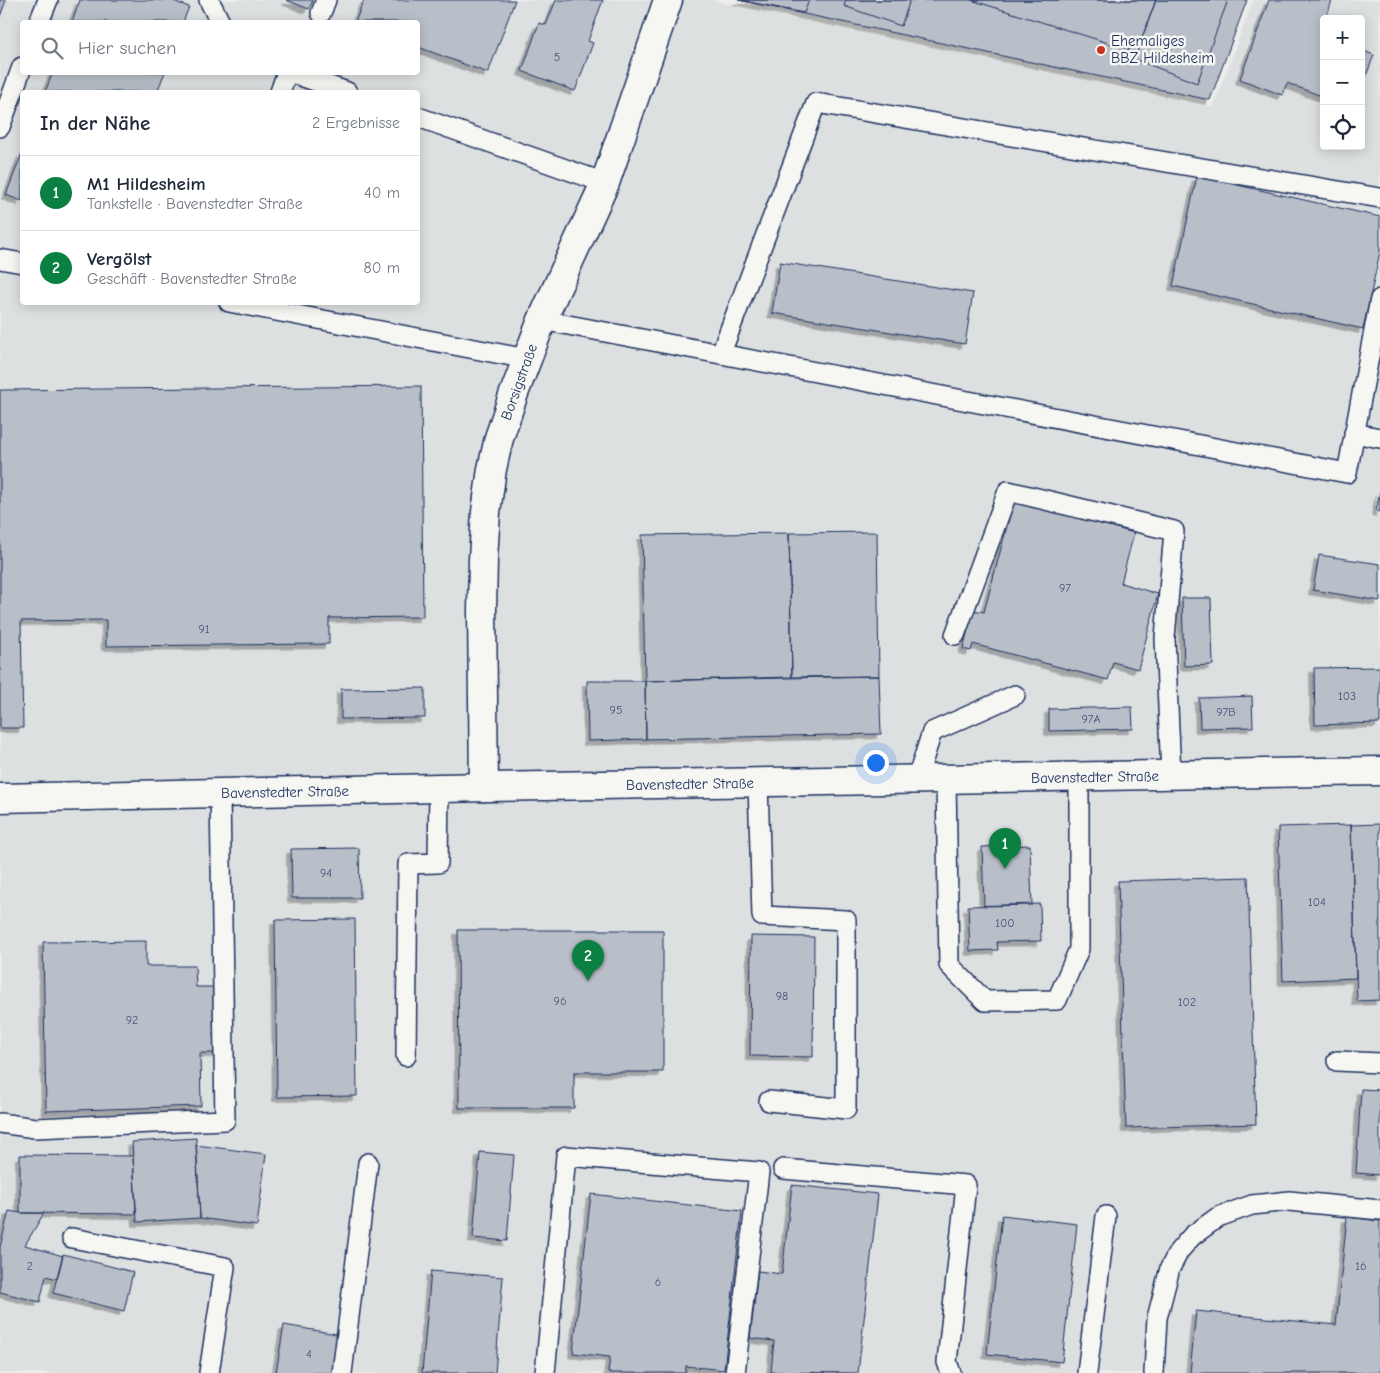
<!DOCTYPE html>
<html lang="de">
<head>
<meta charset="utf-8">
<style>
	:root { --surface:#fff; --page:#f2f2f3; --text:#1f2937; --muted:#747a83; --line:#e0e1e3; --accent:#0b8043 }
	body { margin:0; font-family:"Comic Neue",sans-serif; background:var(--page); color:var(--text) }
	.controls { position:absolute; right:15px; top:15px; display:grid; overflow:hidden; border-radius:5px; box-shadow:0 2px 12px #0003 }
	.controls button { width:45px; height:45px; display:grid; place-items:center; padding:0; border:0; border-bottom:1px solid var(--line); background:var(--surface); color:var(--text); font:25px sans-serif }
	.you { position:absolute; left:875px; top:762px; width:18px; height:18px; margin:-12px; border:4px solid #fff; border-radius:50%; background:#1a73e8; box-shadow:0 0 0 8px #1a73e833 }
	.badge { display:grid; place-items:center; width:32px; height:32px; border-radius:50%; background:var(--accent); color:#fff; font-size:16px; font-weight:700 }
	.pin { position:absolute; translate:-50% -41px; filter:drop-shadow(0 1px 2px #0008) }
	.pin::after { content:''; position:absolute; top:26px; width:18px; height:15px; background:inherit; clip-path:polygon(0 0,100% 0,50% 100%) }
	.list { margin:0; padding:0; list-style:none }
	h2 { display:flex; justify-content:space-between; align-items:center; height:65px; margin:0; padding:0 20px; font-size:21px }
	h2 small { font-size:16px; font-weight:400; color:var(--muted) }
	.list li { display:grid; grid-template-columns:32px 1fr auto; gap:15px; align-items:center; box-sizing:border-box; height:75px; padding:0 20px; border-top:1px solid var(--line) }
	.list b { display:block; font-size:19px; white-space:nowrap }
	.list p { margin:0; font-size:16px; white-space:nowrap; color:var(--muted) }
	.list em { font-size:16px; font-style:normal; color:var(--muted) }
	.icon { flex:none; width:28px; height:28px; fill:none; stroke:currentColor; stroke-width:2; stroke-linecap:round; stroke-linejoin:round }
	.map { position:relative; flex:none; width:1380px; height:1373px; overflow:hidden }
	.search { position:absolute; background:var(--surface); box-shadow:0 2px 12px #0003; left:20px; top:20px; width:400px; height:55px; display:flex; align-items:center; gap:12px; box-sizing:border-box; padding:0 18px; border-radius:5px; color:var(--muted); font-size:19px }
	.panel { position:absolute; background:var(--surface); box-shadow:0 2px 12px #0003; left:20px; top:90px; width:400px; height:215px; border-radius:5px }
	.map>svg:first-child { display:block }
	.built { fill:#dde0e1; fill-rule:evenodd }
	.building { fill:#b9bfc8; stroke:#1b2f5e; filter:url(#shadow) }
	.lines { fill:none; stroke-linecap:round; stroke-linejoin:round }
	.lane-casing { stroke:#1b2f5e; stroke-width:22 }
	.street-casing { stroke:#1b2f5e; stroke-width:31 }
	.secondary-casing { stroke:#1b2f5e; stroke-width:31 }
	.lane { stroke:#f6f6f2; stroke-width:19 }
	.street { stroke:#f6f6f2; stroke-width:28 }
	.secondary { stroke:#f6f6f2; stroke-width:28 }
	.poi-dot { fill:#c8321e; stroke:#f6f6f2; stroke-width:2 }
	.labels { text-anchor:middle; stroke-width:5; stroke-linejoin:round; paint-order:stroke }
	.number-label { font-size:12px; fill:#425378 }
	.poi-label { font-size:15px; fill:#1b2f5e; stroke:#f6f6f2; text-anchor:start }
	.street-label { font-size:15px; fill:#1b2f5e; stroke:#f6f6f2 }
</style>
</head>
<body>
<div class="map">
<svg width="1380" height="1373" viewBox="0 0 1380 1373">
	<defs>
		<filter id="shadow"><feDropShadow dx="-4.5" dy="4.5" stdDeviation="0" flood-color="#0004"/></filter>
	</defs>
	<rect width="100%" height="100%" fill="#edeeec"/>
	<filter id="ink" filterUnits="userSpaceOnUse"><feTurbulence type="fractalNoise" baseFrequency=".02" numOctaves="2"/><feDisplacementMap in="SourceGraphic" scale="10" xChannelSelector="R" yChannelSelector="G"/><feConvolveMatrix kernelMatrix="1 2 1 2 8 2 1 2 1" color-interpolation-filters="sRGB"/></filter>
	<g filter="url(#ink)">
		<path class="built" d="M0 0H712L1213 107 1253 0H1380V1373H0ZM1324 19H1361V146H1324ZM22 22H418V72H22ZM22 92H418V302H22Z"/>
		<path class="building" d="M0 0H6L0 17Z
			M80 0H171L189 7 183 22H72Z
			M286 0H313L309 9Z
			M364 0H515L488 73 418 47V22H355Z
			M556 0H603L588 41 593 43 575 91 522 71 539 23 546 25Z
			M738 0H1247L1210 100Z
			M739 0H809L804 13Z
			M846 0H910L901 26 844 6Z
			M971 0H1156L1137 52Z
			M1156 0H1228L1197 83 1134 59Z
			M1269 0H1332L1326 19H1324V24L1320 35 1324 36V97L1287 83 1282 95 1240 79Z
			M1361 50 1374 55 1361 89Z
			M53 72H165L157 92H45Z
			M22 153V201L6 195Z
			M1197 176 1380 217V252L1363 329 1173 286Z
			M780 262 973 293 965 344 772 313Z
			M421 386 423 617 329 618V644L106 646V620L21 621 23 728H0V390Z
			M1380 491V512L1376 511Z
			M1014 500 1134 533 1121 583 1158 594 1138 669 1113 662 1108 680 973 644 971 651 963 649 973 610 984 612Z
			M877 532 879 676 792 677 789 533Z
			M789 533 792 677 645 681 642 535Z
			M1319 555 1380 564V601L1313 590Z
			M1182 598H1211L1213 665 1184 666Z
			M1380 667V723L1315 725 1314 668Z
			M879 676 881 734 646 739 645 681Z
			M587 681H645L646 739 588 741Z
			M425 688V718L341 719V689Z
			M1252 696 1253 727 1200 728 1199 698Z
			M1132 707 1133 729 1049 731V709Z
			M1380 824V1000L1357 1001 1351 825Z
			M1351 825 1356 978 1283 981 1278 827Z
			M1030 845 1032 905 984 906 982 847Z
			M359 848 360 898H292L291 849Z
			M1248 877 1256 1124 1126 1128 1118 881Z
			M1040 904 1041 941 997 942 998 950 970 951 968 906Z
			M355 919 357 1096 277 1097 275 920Z
			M458 930H663V1072H574V1108H459Z
			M751 936 814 937 813 1057 750 1056Z
			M146 941V966H195L196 987H219V1053H200L201 1106 46 1111 43 942Z
			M1361 1089 1380 1090V1175L1356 1173Z
			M196 1138 200 1218 137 1222 132 1142Z
			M196 1145 266 1154 257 1226 200 1218Z
			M480 1152 514 1155 507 1241 473 1238Z
			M20 1155 133 1156 136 1214 20 1213Z
			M792 1185 878 1194 858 1373 771 1372 774 1341 750 1338 758 1271 782 1274Z
			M591 1194 742 1211 724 1370 686 1366 685 1373H608L610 1357 573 1353Z
			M9 1211 20 1213H44L25 1245 63 1256 57 1279 46 1276 40 1302 0 1292V1247Z
			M1002 1215 1077 1224 1062 1362 987 1354Z
			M1347 1217 1380 1221V1373H1190L1196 1311 1336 1325Z
			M63 1254 133 1272 124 1311 53 1293Z
			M431 1271 503 1277 495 1373H422Z
			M284 1325 342 1335 336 1373H276Z"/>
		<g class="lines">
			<g class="lane-casing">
				<path id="lane" d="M209 0 220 22
					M321 13 326 0
					M39 22 48 0
					M289 72 347 92
					M280 92 287 72
					M418 117 605 183
					M0 127 22 67
					M0 259 22 263
					M229 302 527 359
					M542 320 1347 473 1380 299
					M721 353 816 103 1380 198
					M1354 433 1380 438
					M955 635 1008 491 1174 531 1165 638 1171 775
					M917 779 932 732 1015 695
					M946 780 949 965 985 1001 1057 1000 1079 949V777
					M758 783 762 916 846 920V1109L769 1101
					M406 1056 408 864 438 863 439 788
					M1337 1061 1380 1063
					M0 1123 35 1128 225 1120 220 793
					M783 1169 966 1185 947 1362 951 1373
					M72 1238 225 1267 209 1373
					M342 1373 368 1163
					M545 1373 566 1156 759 1172 735 1373
					M1087 1373 1106 1216
					M1154 1373 1157 1318 1170 1268 1179 1251 1192 1236 1218 1217 1252 1205 1289 1201 1380 1210"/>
			</g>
			<g class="street-casing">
				<path id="street" d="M484 787 482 610 483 559 486 512 492 469 499 438 513 396 542 320 605 183 668 0"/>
			</g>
			<g class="secondary-casing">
				<path id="secondary" d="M0 798 439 788 1380 771"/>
			</g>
			<use href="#lane" class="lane"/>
			<use href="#street" class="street"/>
			<use href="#secondary" class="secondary"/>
		</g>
	</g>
	<circle class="poi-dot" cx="1101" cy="50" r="5"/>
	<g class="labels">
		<g class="number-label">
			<text x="557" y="61">5</text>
			<text x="1065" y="592">97</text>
			<text x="204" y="633">91</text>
			<text x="1347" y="700">103</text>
			<text x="616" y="714">95</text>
			<text x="1226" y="716">97B</text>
			<text x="1091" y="723">97A</text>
			<text x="326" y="877">94</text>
			<text x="1317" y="906">104</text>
			<text x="1005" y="927">100</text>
			<text x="782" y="1000">98</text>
			<text x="560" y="1005">96</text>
			<text x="1187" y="1006">102</text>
			<text x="132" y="1024">92</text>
			<text x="30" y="1270">2</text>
			<text x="1361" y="1270">16</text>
			<text x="658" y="1286">6</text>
			<text x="309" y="1358">4</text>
		</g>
		<g class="poi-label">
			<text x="1111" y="46">Ehemaliges<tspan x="1111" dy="17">BBZ Hildesheim</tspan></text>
		</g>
		<g class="street-label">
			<text transform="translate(519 382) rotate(-70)" y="5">Borsigstraße</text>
			<text transform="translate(1095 777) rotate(-1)" y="5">Bavenstedter Straße</text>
			<text transform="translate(690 784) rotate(-1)" y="5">Bavenstedter Straße</text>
			<text transform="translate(285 792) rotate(-1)" y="5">Bavenstedter Straße</text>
		</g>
	</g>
</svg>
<div class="controls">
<button>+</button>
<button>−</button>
<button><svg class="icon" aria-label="locate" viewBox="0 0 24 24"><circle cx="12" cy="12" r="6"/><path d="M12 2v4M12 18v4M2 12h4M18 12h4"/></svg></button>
</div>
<div class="you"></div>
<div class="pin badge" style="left:1005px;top:869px">1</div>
<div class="pin badge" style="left:588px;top:981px">2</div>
<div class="search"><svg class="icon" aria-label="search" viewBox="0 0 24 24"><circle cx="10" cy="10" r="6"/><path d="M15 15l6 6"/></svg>Hier suchen</div>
<section class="panel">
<h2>In der Nähe<small>2 Ergebnisse</small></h2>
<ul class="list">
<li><span class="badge">1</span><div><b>M1 Hildesheim</b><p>Tankstelle · Bavenstedter Straße</p></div><em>40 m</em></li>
<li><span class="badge">2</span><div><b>Vergölst</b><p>Geschäft · Bavenstedter Straße</p></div><em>80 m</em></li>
</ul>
</section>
</div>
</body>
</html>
